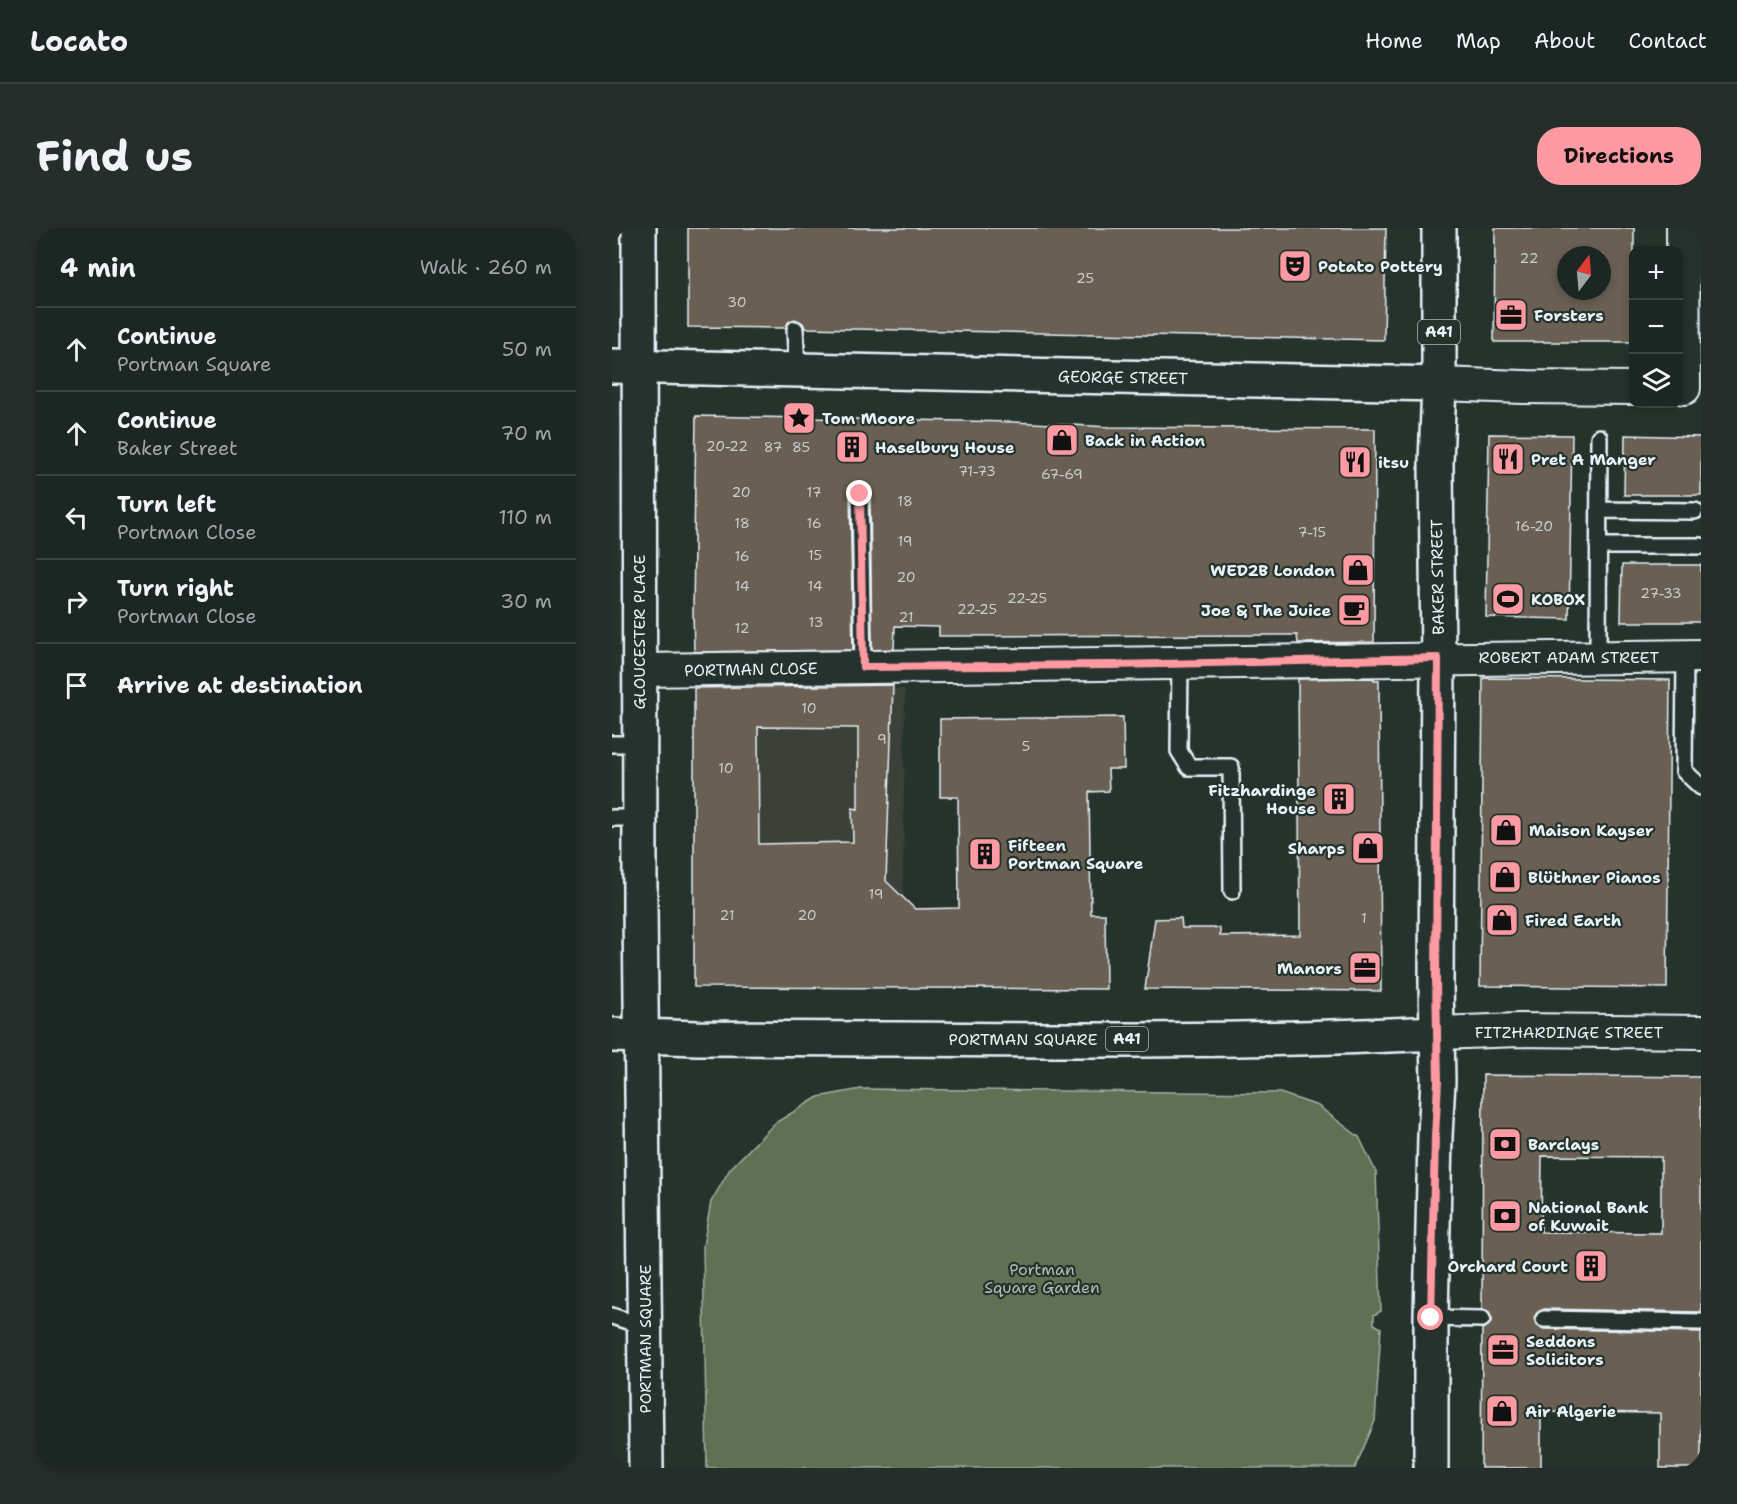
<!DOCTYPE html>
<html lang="en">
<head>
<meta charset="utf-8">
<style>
	:root { --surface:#1c2622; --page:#252e2a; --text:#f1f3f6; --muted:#a0a5a5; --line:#3a4340; --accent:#ff9aa2 }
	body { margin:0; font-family:"Shantell Sans",sans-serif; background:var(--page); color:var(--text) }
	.controls { position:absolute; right:18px; top:18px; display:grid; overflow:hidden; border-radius:12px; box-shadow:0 3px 9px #0003 }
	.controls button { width:54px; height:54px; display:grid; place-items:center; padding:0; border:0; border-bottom:2px solid var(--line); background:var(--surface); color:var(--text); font:30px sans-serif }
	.compass { position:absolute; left:945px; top:18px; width:54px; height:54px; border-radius:50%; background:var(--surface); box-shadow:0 3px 9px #0003; rotate:16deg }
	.stop { position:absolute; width:18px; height:18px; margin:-14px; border:4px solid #ff9aa2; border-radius:50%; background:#fff }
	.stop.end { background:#ff9aa2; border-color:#fff; box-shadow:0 2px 6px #0008 }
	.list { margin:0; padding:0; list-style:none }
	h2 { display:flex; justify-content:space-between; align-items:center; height:78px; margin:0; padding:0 24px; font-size:26px }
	h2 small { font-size:20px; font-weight:400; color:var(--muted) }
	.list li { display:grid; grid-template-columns:39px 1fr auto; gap:18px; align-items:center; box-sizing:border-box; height:84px; padding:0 24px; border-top:2px solid var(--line) }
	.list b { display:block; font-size:22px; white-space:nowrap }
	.list p { margin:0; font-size:20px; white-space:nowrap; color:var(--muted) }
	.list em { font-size:20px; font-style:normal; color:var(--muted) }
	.icon { flex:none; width:33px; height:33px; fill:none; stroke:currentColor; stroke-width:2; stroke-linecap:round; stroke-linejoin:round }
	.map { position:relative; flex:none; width:1089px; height:1240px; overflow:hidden; border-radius:24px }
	header { display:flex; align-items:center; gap:36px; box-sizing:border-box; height:84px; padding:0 30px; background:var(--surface); border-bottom:2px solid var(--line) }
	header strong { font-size:28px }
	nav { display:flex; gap:33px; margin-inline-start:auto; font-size:21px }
	.intro { display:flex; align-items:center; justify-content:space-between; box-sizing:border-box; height:144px; padding:0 36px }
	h1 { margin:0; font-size:42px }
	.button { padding:15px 27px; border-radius:24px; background:var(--accent); color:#111; font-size:21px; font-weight:700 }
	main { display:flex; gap:36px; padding:0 36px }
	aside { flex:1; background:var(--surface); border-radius:24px; box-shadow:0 3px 9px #0003 }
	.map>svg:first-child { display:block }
	.built { fill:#3a4038 }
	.green { fill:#5e7052; stroke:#a3b0a5; stroke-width:1.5 }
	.building { fill:#695f52; stroke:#e8f1f8; stroke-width:1.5; fill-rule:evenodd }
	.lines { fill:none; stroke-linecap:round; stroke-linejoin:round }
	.lane-casing { stroke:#e8f1f8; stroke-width:20 }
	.street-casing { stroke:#e8f1f8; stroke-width:36 }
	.secondary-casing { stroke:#e8f1f8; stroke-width:38 }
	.primary-casing { stroke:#e8f1f8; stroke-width:38 }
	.lane { stroke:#26332d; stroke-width:15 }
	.street { stroke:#26332d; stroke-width:32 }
	.secondary { stroke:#26332d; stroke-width:33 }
	.primary { stroke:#26332d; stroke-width:33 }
	.route { stroke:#ff9aa2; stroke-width:8 }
	.labels { text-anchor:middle; stroke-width:4.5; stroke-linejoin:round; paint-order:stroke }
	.number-label { font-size:14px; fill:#c8ccce }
	.shield { fill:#26332d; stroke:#aeb8bb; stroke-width:1.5 }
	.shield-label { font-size:15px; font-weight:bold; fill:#e8f1f8 }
	.poi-label { font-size:16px; font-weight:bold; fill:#e8f1f8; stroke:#26332d; text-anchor:start }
	.street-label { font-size:16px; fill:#e8f1f8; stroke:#26332d }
	.park-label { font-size:16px; fill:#b1bdb6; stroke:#26332d }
</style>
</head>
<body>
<header>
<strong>Locato</strong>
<nav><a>Home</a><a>Map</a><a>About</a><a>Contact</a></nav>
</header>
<div class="intro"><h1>Find us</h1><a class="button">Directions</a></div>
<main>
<aside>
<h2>4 min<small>Walk · 260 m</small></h2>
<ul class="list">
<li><svg class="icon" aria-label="ahead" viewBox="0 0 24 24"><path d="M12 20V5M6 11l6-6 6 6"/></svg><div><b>Continue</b><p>Portman Square</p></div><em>50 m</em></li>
<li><svg class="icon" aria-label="ahead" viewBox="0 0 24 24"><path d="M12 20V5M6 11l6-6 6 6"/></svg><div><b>Continue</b><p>Baker Street</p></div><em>70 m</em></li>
<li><svg class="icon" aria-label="left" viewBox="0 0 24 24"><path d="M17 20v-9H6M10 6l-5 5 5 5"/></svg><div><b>Turn left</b><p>Portman Close</p></div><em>110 m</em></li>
<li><svg class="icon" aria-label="right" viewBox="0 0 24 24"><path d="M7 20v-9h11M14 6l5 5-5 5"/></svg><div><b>Turn right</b><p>Portman Close</p></div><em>30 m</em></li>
<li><svg class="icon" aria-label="arrive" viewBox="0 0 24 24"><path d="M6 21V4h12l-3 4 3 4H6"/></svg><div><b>Arrive at destination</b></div></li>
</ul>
</aside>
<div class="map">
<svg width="1089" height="1240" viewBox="0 0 1089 1240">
	<rect width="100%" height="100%" fill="#26332d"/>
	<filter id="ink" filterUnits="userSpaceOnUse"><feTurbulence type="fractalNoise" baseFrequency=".0167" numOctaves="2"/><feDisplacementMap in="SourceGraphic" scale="12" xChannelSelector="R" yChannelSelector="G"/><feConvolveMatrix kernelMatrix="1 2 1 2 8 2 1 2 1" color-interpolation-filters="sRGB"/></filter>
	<g filter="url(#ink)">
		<path class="built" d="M82 460 293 461 291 673 82 759Z"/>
		<path class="green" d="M249 861 668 865 706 878 747 909 764 944 769 1083 762 1087V1096L769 1100 763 1193 743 1240H95L91 1018 99 974 118 941 163 895 206 869Z"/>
		<path class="building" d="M76 0H774L772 112 193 100 191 95 183 91 177 93 174 100 76 99Z
			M883 0H1022V114H882ZM954 27H990V63H954Z
			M84 188 401 194 498 199 763 201 762 414 686 415 685 407 327 408V399L283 398 282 421 260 422 258 266 253 258 247 256 240 261 238 266 241 422 82 424 81 382Z
			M877 206 960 207 957 391 874 389Z
			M1013 207 1089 209V267H1012Z
			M1010 337H1089V394H1009Z
			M762 450V452H767L769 763 533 761 543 691 569 690 570 700H608V708L688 707 686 451Z
			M871 450 1058 452 1055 760 868 758Z
			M281 457 274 653 303 681 347 680 346 569H328V491L511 489 512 541H496L497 563 477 564 479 686H493L494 761 82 759V460ZM146 499 246 500V581L240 580 241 614 147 616Z
			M871 847 1089 849V1084L932 1081 924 1086 922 1091 927 1099 932 1101 1089 1104V1240H1048V1185L929 1184V1240H869L870 1101 878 1096 880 1091 876 1083 870 1081ZM930 928 1049 929V1005L929 1004Z"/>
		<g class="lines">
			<g class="lane-casing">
				<path id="lane" d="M183 101 185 141
					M248 266 251 439
					M987 282 1083 283
					M986 318H1089
					M1073 428 1072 543 1089 559
					M986 429 987 209
					M568 435 567 523 577 539H619L620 663
					M0 516H28
					M0 590H28
					M0 1088 33 1099
					M819 1090 870 1091
					M932 1091 1089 1094"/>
			</g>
			<g class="street-casing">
				<path id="street" d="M1071 0 1072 160
					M827 156 911 159 1022 160
					M28 442C382 440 735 430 1089 428
					M826 805 907 802 1089 804"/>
			</g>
			<g class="secondary-casing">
				<path id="secondary" d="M0 138 827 156
					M0 807 30 808"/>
			</g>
			<g class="primary-casing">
				<path id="primary" d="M27 0 28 678 34 1240
					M30 808 85 810C332 810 579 817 826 805
					M819 1240V1090L823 908 826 853 824 753 826 430 824 235 827 156V0"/>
			</g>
			<use href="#lane" class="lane"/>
			<use href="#street" class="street"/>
			<use href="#secondary" class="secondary"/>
			<use href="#primary" class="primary"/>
		</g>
	</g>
	<g class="lines" filter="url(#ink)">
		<path class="route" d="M248 266 251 439 501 437 826 430 824 753 826 853 823 908 819 1090"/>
	</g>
	<defs>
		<g id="theatre-square" transform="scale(1.725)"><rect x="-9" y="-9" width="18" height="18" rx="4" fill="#ff9aa2" stroke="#26332d"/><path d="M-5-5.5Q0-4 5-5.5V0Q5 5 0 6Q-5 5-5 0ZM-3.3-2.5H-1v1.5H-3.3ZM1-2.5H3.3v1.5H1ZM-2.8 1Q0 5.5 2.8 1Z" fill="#111"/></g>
		<g id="office-square" transform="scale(1.725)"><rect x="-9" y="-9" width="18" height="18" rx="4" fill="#ff9aa2" stroke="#26332d"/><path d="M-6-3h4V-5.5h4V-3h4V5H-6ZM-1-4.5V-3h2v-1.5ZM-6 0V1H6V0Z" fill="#111"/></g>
		<g id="sight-square" transform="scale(1.725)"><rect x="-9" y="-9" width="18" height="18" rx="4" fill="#ff9aa2" stroke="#26332d"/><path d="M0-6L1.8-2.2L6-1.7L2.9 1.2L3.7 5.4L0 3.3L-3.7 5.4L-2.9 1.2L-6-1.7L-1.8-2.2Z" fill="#111"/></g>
		<g id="shop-square" transform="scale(1.725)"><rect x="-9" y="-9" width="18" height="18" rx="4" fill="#ff9aa2" stroke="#26332d"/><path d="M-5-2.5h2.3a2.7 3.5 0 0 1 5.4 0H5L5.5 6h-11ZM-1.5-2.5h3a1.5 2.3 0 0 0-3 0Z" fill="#111"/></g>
		<g id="building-square" transform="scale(1.725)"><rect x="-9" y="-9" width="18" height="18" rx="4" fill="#ff9aa2" stroke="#26332d"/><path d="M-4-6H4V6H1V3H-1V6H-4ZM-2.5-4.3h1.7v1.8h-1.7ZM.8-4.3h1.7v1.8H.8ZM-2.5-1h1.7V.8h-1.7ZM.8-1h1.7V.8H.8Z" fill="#111"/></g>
		<g id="restaurant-square" transform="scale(1.725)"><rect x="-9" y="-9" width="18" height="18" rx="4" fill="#ff9aa2" stroke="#26332d"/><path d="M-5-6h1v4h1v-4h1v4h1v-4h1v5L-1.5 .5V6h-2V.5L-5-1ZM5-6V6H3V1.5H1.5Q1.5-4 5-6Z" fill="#111"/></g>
		<g id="stadium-square" transform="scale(1.725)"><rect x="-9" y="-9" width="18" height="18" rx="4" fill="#ff9aa2" stroke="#26332d"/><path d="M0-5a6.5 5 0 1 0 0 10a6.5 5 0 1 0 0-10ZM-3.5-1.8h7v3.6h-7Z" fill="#111"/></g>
		<g id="cafe-square" transform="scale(1.725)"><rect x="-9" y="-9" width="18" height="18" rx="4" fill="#ff9aa2" stroke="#26332d"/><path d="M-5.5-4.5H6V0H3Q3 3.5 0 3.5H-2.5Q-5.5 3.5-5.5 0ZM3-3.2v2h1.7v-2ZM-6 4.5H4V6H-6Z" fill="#111"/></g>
		<g id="bank-square" transform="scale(1.725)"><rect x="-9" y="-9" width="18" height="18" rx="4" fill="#ff9aa2" stroke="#26332d"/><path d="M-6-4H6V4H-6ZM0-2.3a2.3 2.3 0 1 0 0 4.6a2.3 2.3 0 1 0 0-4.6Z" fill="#111"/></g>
	</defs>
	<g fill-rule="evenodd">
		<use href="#theatre-square" x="683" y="38"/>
		<use href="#office-square" x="899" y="87"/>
		<use href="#sight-square" x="187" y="190"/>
		<use href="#shop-square" x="450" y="212"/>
		<use href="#building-square" x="240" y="219"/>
		<use href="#restaurant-square" x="896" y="231"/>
		<use href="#restaurant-square" x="743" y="234"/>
		<use href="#shop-square" x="746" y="342"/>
		<use href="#stadium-square" x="896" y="371"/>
		<use href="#cafe-square" x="742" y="382"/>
		<use href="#building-square" x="727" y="571"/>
		<use href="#shop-square" x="894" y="602"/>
		<use href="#shop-square" x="756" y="620"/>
		<use href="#building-square" x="373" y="626"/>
		<use href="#shop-square" x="893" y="649"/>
		<use href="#shop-square" x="890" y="692"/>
		<use href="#office-square" x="753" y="740"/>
		<use href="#bank-square" x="893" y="916"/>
		<use href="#bank-square" x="893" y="988"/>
		<use href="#building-square" x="979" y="1038"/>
		<use href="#office-square" x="891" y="1122"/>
		<use href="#shop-square" x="890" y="1183"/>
	</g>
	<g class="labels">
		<g class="number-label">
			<text x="917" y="35">22</text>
			<text x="473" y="55">25</text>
			<text x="125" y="79">30</text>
			<text x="115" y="223">20-22</text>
			<text x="161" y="224">87</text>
			<text x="189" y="224">85</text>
			<text x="365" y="248">71-73</text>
			<text x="450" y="251">67-69</text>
			<text x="129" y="269">20</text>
			<text x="202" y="269">17</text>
			<text x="293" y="278">18</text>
			<text x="130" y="300">18</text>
			<text x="202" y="300">16</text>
			<text x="922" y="303">16-20</text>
			<text x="700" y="309">7-15</text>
			<text x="293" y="318">19</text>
			<text x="203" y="332">15</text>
			<text x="130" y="333">16</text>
			<text x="294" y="354">20</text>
			<text x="130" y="363">14</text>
			<text x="203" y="363">14</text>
			<text x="1049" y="370">27-33</text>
			<text x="415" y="375">22-25</text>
			<text x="365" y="386">22-25</text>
			<text x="294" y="394">21</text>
			<text x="204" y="399">13</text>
			<text x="130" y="405">12</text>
			<text x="197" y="485">10</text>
			<text x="270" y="516">9</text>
			<text x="414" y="523">5</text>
			<text x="114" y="545">10</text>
			<text x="264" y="671">19</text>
			<text x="115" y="692">21</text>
			<text x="195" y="692">20</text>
			<text x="752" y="695">1</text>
		</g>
		<g class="shield">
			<rect x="806" y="92" width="42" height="24" rx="4.5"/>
			<rect x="494" y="799" width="42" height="24" rx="4.5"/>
		</g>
		<g class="shield-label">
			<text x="827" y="109">A41</text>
			<text x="515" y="816">A41</text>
		</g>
		<g class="poi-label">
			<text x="706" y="44">Potato Pottery</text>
			<text x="922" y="93">Forsters</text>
			<text x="210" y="196">Tom Moore</text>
			<text x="473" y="218">Back in Action</text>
			<text x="263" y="225">Haselbury House</text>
			<text x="919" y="237">Pret A Manger</text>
			<text x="766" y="240">itsu</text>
			<text x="723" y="348" text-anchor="end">WED2B London</text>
			<text x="919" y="377">KOBOX</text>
			<text x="719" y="388" text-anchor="end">Joe &amp; The Juice</text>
			<text x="704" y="568" text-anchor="end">Fitzhardinge<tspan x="704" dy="18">House</tspan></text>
			<text x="917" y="608">Maison Kayser</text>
			<text x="396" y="623">Fifteen<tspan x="396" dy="18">Portman Square</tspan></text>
			<text x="733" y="626" text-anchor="end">Sharps</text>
			<text x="916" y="655">Blüthner Pianos</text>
			<text x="913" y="698">Fired Earth</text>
			<text x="730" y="746" text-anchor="end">Manors</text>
			<text x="916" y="922">Barclays</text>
			<text x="916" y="985">National Bank<tspan x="916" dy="18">of Kuwait</tspan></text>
			<text x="956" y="1044" text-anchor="end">Orchard Court</text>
			<text x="914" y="1119">Seddons<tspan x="914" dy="18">Solicitors</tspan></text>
			<text x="913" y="1189">Air Algerie</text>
		</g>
		<g class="street-label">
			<text transform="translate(511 149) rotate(1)" y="6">GEORGE STREET</text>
			<text transform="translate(825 349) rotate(-91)" y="6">BAKER STREET</text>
			<text transform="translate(27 404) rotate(-90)" y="6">GLOUCESTER PLACE</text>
			<text x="957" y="435">ROBERT ADAM STREET</text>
			<text transform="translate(139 441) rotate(-1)" y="6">PORTMAN CLOSE</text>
			<text x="957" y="810">FITZHARDINGE STREET</text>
			<text x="411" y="817">PORTMAN SQUARE</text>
			<text transform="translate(33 1111) rotate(-90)" y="6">PORTMAN SQUARE</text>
		</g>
		<g class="park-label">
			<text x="430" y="1047">Portman<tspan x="430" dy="18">Square Garden</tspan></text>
		</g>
	</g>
</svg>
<div class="controls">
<button>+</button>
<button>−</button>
<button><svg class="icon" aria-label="layers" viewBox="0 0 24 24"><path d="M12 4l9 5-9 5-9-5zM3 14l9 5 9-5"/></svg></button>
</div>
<svg class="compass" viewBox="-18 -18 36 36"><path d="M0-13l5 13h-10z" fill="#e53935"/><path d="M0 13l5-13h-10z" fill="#a0a5a5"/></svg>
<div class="stop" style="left:819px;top:1090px"></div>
<div class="stop end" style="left:248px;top:266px"></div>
</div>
</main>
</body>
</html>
